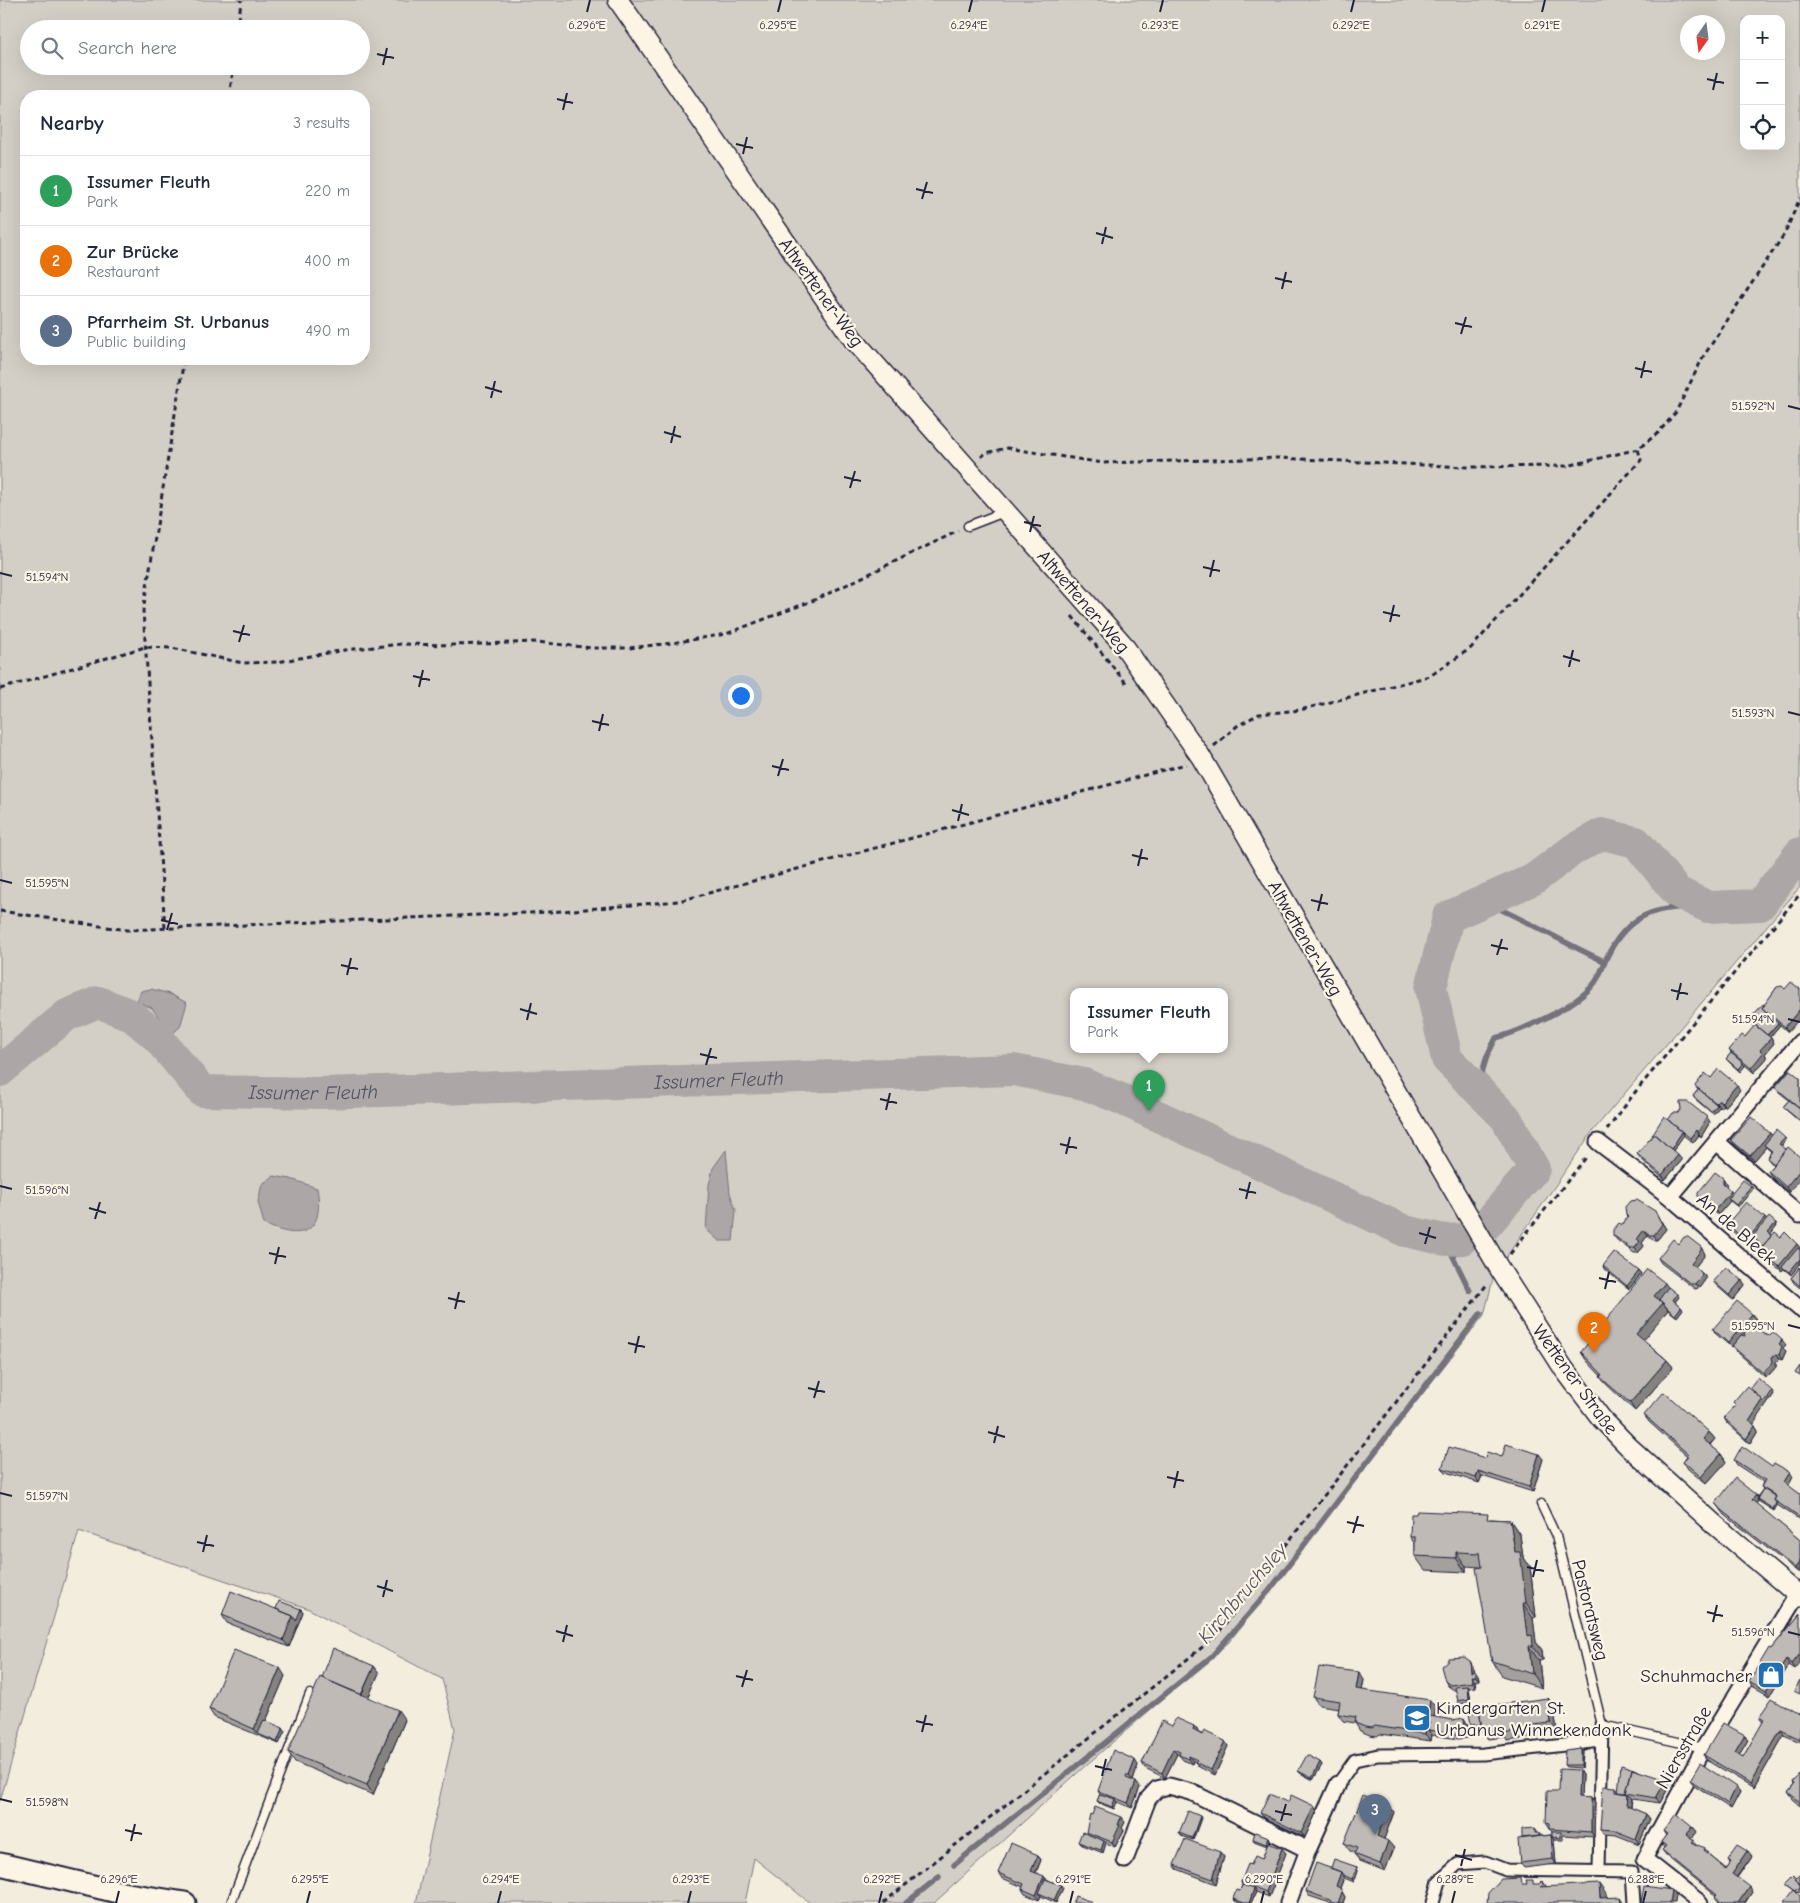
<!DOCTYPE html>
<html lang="en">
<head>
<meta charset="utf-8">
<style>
	:root { --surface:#fff; --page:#f6f6f7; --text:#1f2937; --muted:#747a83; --line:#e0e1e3; --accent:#0b8043 }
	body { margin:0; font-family:"Comic Neue",sans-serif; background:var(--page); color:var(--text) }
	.controls { position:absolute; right:15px; top:15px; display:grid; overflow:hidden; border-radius:10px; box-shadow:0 5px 20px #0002 }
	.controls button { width:45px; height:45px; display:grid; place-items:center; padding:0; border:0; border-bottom:1px solid var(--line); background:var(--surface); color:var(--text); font:25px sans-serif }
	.compass { position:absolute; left:1680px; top:15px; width:45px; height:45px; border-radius:50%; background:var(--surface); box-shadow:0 5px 20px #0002; rotate:194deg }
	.you { position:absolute; left:740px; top:695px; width:18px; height:18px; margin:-12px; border:4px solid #fff; border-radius:50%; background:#1a73e8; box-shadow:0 0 0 8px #1a73e833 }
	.badge { display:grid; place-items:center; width:32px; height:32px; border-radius:50%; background:var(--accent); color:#fff; font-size:16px; font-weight:700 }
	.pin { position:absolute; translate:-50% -41px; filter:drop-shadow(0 1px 2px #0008) }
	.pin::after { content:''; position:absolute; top:26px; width:18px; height:15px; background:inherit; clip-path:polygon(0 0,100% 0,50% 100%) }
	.popup { position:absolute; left:1070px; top:988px; width:158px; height:65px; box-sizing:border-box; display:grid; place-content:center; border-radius:10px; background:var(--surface); filter:drop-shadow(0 1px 4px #0005); font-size:16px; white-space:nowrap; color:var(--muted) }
	.popup b { font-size:19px; color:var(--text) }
	.popup::after { content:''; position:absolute; left:50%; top:100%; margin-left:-10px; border:10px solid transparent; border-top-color:var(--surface) }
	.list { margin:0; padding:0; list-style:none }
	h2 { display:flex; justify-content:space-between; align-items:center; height:65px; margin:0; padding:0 20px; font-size:21px }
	h2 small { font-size:16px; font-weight:400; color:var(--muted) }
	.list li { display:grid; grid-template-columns:32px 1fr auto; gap:15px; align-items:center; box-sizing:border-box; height:70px; padding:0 20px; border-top:1px solid var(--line) }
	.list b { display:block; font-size:19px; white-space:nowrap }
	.list p { margin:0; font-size:16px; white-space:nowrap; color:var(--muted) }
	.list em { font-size:16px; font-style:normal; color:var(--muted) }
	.icon { flex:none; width:28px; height:28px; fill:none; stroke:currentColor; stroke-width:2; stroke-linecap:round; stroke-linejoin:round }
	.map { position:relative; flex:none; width:1800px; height:1903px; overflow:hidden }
	.search { position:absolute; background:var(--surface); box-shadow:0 5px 20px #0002; left:20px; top:20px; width:350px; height:55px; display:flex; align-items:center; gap:12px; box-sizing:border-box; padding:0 18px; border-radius:28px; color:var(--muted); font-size:19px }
	.panel { position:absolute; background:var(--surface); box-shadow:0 5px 20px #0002; left:20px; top:90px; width:350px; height:275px; border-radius:20px }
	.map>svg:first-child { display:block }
	.green { fill:#d4cfc6; stroke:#7b7880; fill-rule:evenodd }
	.water { fill:#aca7a6; stroke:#75727b }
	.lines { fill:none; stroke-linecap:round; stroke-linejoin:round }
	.stream { stroke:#75727b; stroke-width:5.5 }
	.river { stroke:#aca7a6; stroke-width:32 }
	.service-casing { stroke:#22223b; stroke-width:11 }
	.pedestrian-casing { stroke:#22223b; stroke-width:15 }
	.minor-casing { stroke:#22223b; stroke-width:19 }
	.tertiary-casing { stroke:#22223b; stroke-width:22 }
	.secondary-casing { stroke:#22223b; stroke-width:25 }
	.path { stroke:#22223b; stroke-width:3; stroke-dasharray:5 4; stroke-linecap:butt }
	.service { stroke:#fcf5e5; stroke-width:8 }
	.pedestrian { stroke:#fcf5e5; stroke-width:11 }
	.minor { stroke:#fcf5e5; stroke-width:15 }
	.tertiary { stroke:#fcf5e5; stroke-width:19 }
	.secondary { stroke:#fcf5e5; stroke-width:21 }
	.wall { fill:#a4a09d; stroke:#22223b }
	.shaded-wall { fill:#86827f; stroke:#22223b }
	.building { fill:#bfbab6; stroke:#22223b }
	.ticks { fill:none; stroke:#22223b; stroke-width:2 }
	.labels { text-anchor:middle; stroke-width:4.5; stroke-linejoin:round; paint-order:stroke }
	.street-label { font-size:19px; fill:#22223b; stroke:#fcf5e5 }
	.poi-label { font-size:19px; fill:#22223b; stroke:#fcf5e5; text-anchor:end }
	.water-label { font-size:20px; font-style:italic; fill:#525160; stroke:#fcf5e5 }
	.ticks-label { font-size:12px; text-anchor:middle; fill:#22223b; stroke:#fcf5e5; stroke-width:4.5; stroke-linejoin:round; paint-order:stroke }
</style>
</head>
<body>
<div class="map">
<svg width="1800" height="1903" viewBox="0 0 1800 1903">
	<rect width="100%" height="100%" fill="#f3edde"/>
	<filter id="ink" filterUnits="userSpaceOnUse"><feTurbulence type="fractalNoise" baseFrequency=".02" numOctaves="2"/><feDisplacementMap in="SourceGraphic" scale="10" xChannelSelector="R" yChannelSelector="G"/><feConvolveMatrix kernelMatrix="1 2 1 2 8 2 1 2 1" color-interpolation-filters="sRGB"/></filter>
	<g filter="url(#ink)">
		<path class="green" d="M0 0H1800V887L1592 1132 1494 1275 1484 1315 1229 1642 1085 1766 934 1903H810L754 1858 745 1903H416L455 1729 442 1679 307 1608 79 1531 0 1801ZM1744 19H1781V146H1744ZM1688 22H1718V52H1688ZM29 29H361V66H29ZM26 96H364V359H26ZM1074 992H1224V1050H1074Z"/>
		<path class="water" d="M151 989 170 994 187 1003 180 1027 171 1035 152 1008 137 1001 141 991Z
			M726 1150 730 1193 736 1210 733 1241H719L706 1229 709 1185 713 1168Z
			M274 1176 291 1179 317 1188C325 1233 302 1242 264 1224L258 1202 262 1184Z"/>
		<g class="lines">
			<path class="stream" d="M1484 902C1525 919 1563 943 1604 961
				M1477 1089 1487 1056 1496 1038C1522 1031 1576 1006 1593 985 1601 977 1604 961 1610 951 1633 908 1664 907 1708 907
				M1445 1240 1470 1291
				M954 1865 1211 1657 1269 1591 1481 1313
				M906 1903 939 1877"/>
			<g class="river">
				<path id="s1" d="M0 1071 67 1015 98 1002 131 1015 157 1037 202 1091 322 1093 1014 1070 1084 1084 1119 1098 1405 1231 1445 1240 1462 1239"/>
				<path d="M1487 1224 1534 1169 1506 1118 1447 1059 1431 988 1448 917 1534 879 1574 849 1602 834 1636 842 1677 892 1708 907 1760 905 1800 853"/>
			</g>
			<g class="service-casing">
				<path id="service" d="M968 526 1004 512
					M1541 1504 1556 1536 1602 1725 1704 1748
					M231 1903 310 1694"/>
			</g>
			<g class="pedestrian-casing">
				<path id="pedestrian" d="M1338 1784 1355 1760 1378 1755 1483 1754 1601 1741
					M1599 1870 1602 1725
					M1632 1872 1634 1903
					M1433 1903 1439 1881 1458 1864 1485 1862 1506 1870 1632 1872"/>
			</g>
			<g class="minor-casing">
				<path id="minor" d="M1598 1142 1670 1197 1800 1309
					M1717 1142 1800 1215
					M1670 1197 1800 1042
					M1125 1860 1148 1799 1157 1789 1169 1786 1191 1792 1308 1850
					M1288 1903 1308 1850 1338 1784
					M1700 1903 1644 1859 1704 1748 1800 1590"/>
			</g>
			<g class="tertiary-casing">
				<path id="tertiary" d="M618 0 853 339 1122 643 1201 757 1499 1268 1564 1369 1601 1418 1628 1446 1714 1524 1800 1597"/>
			</g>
			<g class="secondary-casing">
				<path id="secondary" d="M0 1864 122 1893 185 1903"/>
			</g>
			<path class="path" d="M238 29 241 0
				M229 96 234 66
				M981 457 986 453 1007 448 1103 463 1279 458 1467 467 1567 466 1638 449 1658 433 1676 412 1703 357 1785 233 1800 198
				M1072 616 1126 683
				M0 689 145 647 172 648 243 663 277 662 345 650 402 644 455 645 537 642 591 648H629L672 643 726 634 817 599 958 531
				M1214 746 1237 726 1259 714 1300 710 1430 676 1471 648 1641 460 1638 449
				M0 911 127 930 550 912 679 901 1186 764
				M165 928 143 611 184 359
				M1607 1130 1636 1091 1800 894
				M1510 1254 1588 1155
				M883 1903 1215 1637 1488 1283"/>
			<use href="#service" class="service"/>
			<use href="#pedestrian" class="pedestrian"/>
			<use href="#minor" class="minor"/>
			<use href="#tertiary" class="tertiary"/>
			<use href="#secondary" class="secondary"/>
		</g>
		<path class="wall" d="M1777 987 1788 1032 1780 1025 1770 1037 1774 1043 1765 1054 1767 1058 1754 1073 1745 1065 1740 1072 1728 1061 1726 1059 1731 1053 1729 1050 1745 1037 1754 1027 1748 1021 1765 1005Z
			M1711 1078 1740 1090 1725 1107 1723 1105 1720 1108 1719 1107 1713 1114 1695 1099 1693 1096 1698 1090 1695 1086Z
			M1800 1078V1122L1785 1109 1783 1107 1789 1100 1779 1092 1775 1087Z
			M1668 1120 1710 1122 1701 1137 1699 1135 1693 1143 1683 1135 1673 1151 1682 1160 1665 1180 1641 1159 1637 1154Z
			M1772 1135 1786 1140 1782 1145 1789 1192 1771 1176 1768 1171 1773 1165 1767 1158 1771 1152 1766 1147 1754 1161 1735 1145 1731 1140Z
			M1723 1178 1726 1183V1187L1733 1193 1751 1186 1753 1189 1738 1207 1730 1201 1718 1215 1702 1201 1698 1196Z
			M1626 1215 1658 1216 1666 1229 1657 1240H1654L1648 1235 1642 1243 1644 1246 1638 1253H1634L1617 1240 1613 1235 1627 1218Z
			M1765 1218 1766 1220 1776 1223 1777 1225 1770 1234 1772 1235 1781 1237 1797 1244 1800 1248V1264L1791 1275 1784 1269 1782 1271 1762 1256 1758 1251 1762 1247 1755 1239 1749 1246 1730 1229 1727 1224Z
			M1679 1244 1704 1252 1705 1255 1695 1267 1701 1272 1705 1276V1280L1699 1288 1695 1289 1661 1263 1658 1258Z
			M1603 1266 1639 1271 1641 1274 1629 1289 1604 1269Z
			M1800 1267V1288L1794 1283 1791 1278Z
			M1742 1280 1745 1285 1733 1300 1717 1286 1713 1281Z
			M1668 1287 1679 1297 1675 1302 1681 1307 1683 1309 1677 1317 1668 1310 1643 1339 1667 1360 1673 1367 1635 1411 1606 1384 1600 1377 1601 1376 1586 1360 1581 1352Z
			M1756 1319 1752 1323 1763 1333 1786 1345 1783 1348 1786 1351 1782 1360 1779 1359 1776 1362V1367L1766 1378 1736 1351 1732 1346 1731 1347 1716 1334 1713 1329Z
			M1750 1388 1774 1394 1753 1424 1758 1431 1750 1444 1727 1423 1724 1418Z
			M1644 1415 1709 1432 1715 1439 1710 1445 1721 1454 1726 1462 1706 1484 1688 1469 1683 1461 1687 1456 1649 1422Z
			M1502 1457 1543 1459 1533 1492 1482 1476 1479 1483 1446 1472 1442 1468 1485 1458Z
			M1734 1460 1772 1467 1793 1477 1788 1486 1800 1494V1520L1777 1505 1774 1511 1758 1501 1756 1504 1800 1540V1572L1799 1573 1725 1515 1716 1503 1756 1495 1757 1497 1763 1489 1761 1487 1763 1482 1737 1465Z
			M1491 1519 1510 1520 1520 1535 1523 1557 1530 1566 1536 1617 1533 1618 1536 1642 1542 1650 1543 1660 1539 1661 1542 1688 1502 1676 1492 1661 1480 1567 1466 1566V1572L1425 1570 1415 1556V1544L1410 1537Z
			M276 1609H301L303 1612 289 1647 227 1623 222 1615Z
			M1800 1614 1795 1669 1789 1665 1770 1696 1752 1686 1749 1681 1771 1649Z
			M374 1666 379 1673 368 1698 405 1720 373 1795 295 1762 288 1752 322 1678Z
			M1473 1666 1474 1671 1478 1676 1479 1680 1475 1681 1476 1687 1469 1688 1471 1702 1459 1704 1458 1701 1456 1690H1454L1448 1686 1445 1681Z
			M285 1676 266 1721 285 1731 279 1744 214 1717 209 1709Z
			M1364 1680 1362 1690 1436 1708 1434 1717 1467 1723 1469 1738 1458 1739 1432 1735 1431 1741 1380 1734 1377 1736 1370 1735 1360 1731 1355 1723 1343 1721 1338 1714 1339 1708 1319 1705 1313 1697Z
			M1548 1698 1553 1705 1557 1730 1537 1733 1538 1737 1507 1741 1505 1737 1488 1739 1482 1732V1726L1472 1728 1471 1725 1480 1712Z
			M1800 1715V1742L1784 1735 1754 1788 1707 1760 1704 1755 1745 1735 1748 1740 1739 1755 1743 1757 1763 1723 1759 1717Z
			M1172 1726H1194L1198 1731 1197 1732 1228 1746 1215 1775 1199 1767 1195 1762 1193 1761 1192 1764 1183 1760 1179 1755 1177 1754 1165 1778 1145 1768 1142 1763Z
			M1581 1748 1583 1750 1582 1768 1566 1767 1564 1765Z
			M1320 1762 1322 1765 1313 1780 1300 1773 1298 1771Z
			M1138 1765 1133 1781 1140 1787 1132 1808 1117 1802 1114 1809 1099 1803 1097 1801 1100 1794 1098 1791Z
			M1634 1769 1636 1770 1670 1785 1660 1803 1632 1799 1631 1808 1646 1814 1650 1819 1639 1844 1616 1835 1603 1834 1600 1829 1616 1787 1618 1790Z
			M1579 1770 1582 1775 1581 1798H1591L1595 1803 1594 1837 1563 1835V1840H1554L1556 1864 1524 1868 1520 1863 1522 1838 1535 1828 1537 1830V1833L1541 1835V1836L1551 1835 1552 1837V1832L1546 1823 1558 1791Z
			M1800 1775V1806L1793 1800 1788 1793 1794 1785 1793 1782Z
			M1690 1780 1736 1787 1740 1792 1731 1809 1694 1785Z
			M1288 1802 1317 1811 1305 1837 1264 1818 1260 1813Z
			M1394 1812 1384 1839 1394 1848 1385 1871 1360 1861 1354 1854 1355 1853 1350 1851 1344 1843Z
			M1201 1818 1193 1840 1181 1836 1179 1833Z
			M1125 1822 1122 1828 1124 1830 1115 1847 1106 1843 1103 1853 1080 1844 1078 1842 1087 1834 1086 1832Z
			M1692 1827 1696 1832 1691 1838 1697 1845 1708 1853 1707 1854 1725 1869 1730 1862 1728 1859 1752 1856 1737 1878 1752 1892 1745 1903H1720L1715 1897 1716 1896 1666 1855 1662 1850 1664 1848 1661 1842 1666 1836 1663 1831Z
			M1269 1837 1270 1839 1269 1843 1286 1853 1269 1897 1256 1892 1251 1903H1239L1235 1901 1233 1899 1240 1891 1242 1885 1241 1882 1251 1865 1262 1859 1267 1846 1254 1841 1253 1839Z
			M1220 1852 1224 1857 1216 1884 1177 1869 1174 1865Z
			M1038 1855 1041 1860 1036 1873 1063 1888 1056 1903 1041 1896 1039 1900 1025 1894 1022 1889 1023 1887 1002 1878 998 1873Z
			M1357 1867 1358 1870 1354 1882 1344 1878 1340 1888 1345 1897 1343 1903H1330L1309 1896 1306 1891 1331 1868Z
			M1800 1874V1891L1798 1893 1787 1885 1785 1883 1796 1879Z"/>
		<path class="shaded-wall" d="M1800 1009V1018L1788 1032 1785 1027Z
			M1778 1023 1780 1025 1769 1038 1767 1036Z
			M1771 1038 1774 1043 1765 1054 1767 1058 1754 1073 1751 1068 1760 1050Z
			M1743 1063 1745 1066 1740 1072 1738 1069Z
			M1737 1085 1740 1090 1725 1107 1722 1102Z
			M1719 1100 1723 1105 1720 1108 1716 1103Z
			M1717 1105 1719 1107 1713 1114 1711 1112Z
			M1707 1117 1710 1122 1701 1137 1698 1132Z
			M1696 1130 1699 1135 1693 1143 1690 1138Z
			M1682 1132 1684 1135 1672 1152 1671 1149Z
			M1770 1133 1774 1138 1764 1145 1766 1147 1754 1161 1750 1156Z
			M1785 1138 1786 1140 1781 1146 1779 1144Z
			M1678 1155 1682 1160 1665 1180 1662 1175Z
			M1800 1170V1179L1789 1192 1786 1187Z
			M1723 1178 1726 1183 1727 1189 1723 1184Z
			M1751 1186 1753 1189 1738 1207 1736 1205Z
			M1731 1191 1735 1196 1728 1198 1730 1201 1718 1215 1715 1210Z
			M1655 1211 1666 1229 1657 1240 1654 1235Z
			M1765 1218 1769 1223 1749 1246 1746 1241Z
			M1776 1223 1777 1225 1770 1235 1768 1232Z
			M1644 1230 1648 1235 1642 1243 1644 1246 1638 1253 1635 1248 1637 1239Z
			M1797 1244 1800 1248V1250L1782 1267 1784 1269 1782 1271 1779 1266Z
			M1701 1247 1704 1252 1705 1255 1694 1268 1691 1263Z
			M1800 1259V1264L1791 1275 1789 1272Z
			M1639 1271 1641 1274 1629 1289 1627 1286Z
			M1701 1272 1705 1276V1280L1699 1288 1695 1284Z
			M1742 1280 1745 1285 1733 1300 1729 1295Z
			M1665 1283 1670 1290 1660 1303 1654 1296Z
			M1677 1294 1679 1297 1674 1303 1673 1300Z
			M1663 1303 1668 1310 1642 1341 1636 1334Z
			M1681 1307 1683 1309 1677 1317 1675 1315Z
			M1752 1314 1756 1319 1731 1347 1728 1343Z
			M1782 1340 1786 1345 1783 1348 1786 1351 1782 1360 1779 1355V1344Z
			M1776 1354 1779 1359 1776 1362V1367L1766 1378 1763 1373 1772 1357Z
			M1667 1360 1673 1367 1635 1411 1630 1403Z
			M1772 1391 1774 1394 1753 1425 1750 1420 1763 1400Z
			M1755 1426 1758 1431 1750 1444 1746 1439Z
			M1709 1432 1715 1439 1708 1446 1703 1439Z
			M1539 1454 1543 1459 1533 1492 1529 1487Z
			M1721 1454 1726 1462 1706 1484 1701 1477Z
			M1478 1471 1482 1476 1479 1483 1476 1478Z
			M1790 1472 1793 1477 1788 1487 1784 1482Z
			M1756 1495 1759 1500 1757 1499 1758 1501 1755 1505 1752 1500Z
			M1776 1503 1777 1505 1774 1511 1773 1509Z
			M1510 1520 1520 1535 1523 1557 1530 1566 1536 1617 1526 1603 1515 1552Z
			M1456 1552 1466 1566V1572L1456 1558Z
			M1800 1561V1572L1799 1573 1795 1568Z
			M1523 1603 1533 1618 1536 1642 1542 1650 1543 1660 1533 1646 1527 1636Z
			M301 1609 303 1612 289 1647 283 1640 293 1616Z
			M1529 1646 1539 1661 1542 1688 1532 1674Z
			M1800 1654V1663L1795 1669 1792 1664Z
			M1786 1660 1789 1665 1770 1696 1766 1691Z
			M1470 1661 1473 1666 1474 1677 1471 1672Z
			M374 1666 379 1673 366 1703 361 1696Z
			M280 1668 285 1676 260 1735 258 1734 254 1729Z
			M1475 1671 1478 1676 1479 1680 1475 1676Z
			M1359 1672 1364 1680 1361 1696 1356 1689Z
			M1471 1676 1475 1681 1476 1687 1473 1682Z
			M1468 1686 1469 1688 1471 1702 1469 1699Z
			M1548 1698 1553 1705 1557 1730 1551 1723Z
			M1430 1700 1436 1708 1432 1731 1428 1730 1432 1735 1431 1741 1425 1734Z
			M398 1710 405 1720 373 1795 367 1785Z
			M1464 1718 1467 1723 1469 1738 1466 1733Z
			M1532 1725 1537 1733 1538 1737 1533 1730Z
			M1194 1726 1198 1731 1196 1735 1193 1730Z
			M283 1728 285 1731 279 1744 277 1742Z
			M1781 1730 1784 1735 1754 1788 1750 1783Z
			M1745 1735 1748 1740 1738 1757 1735 1752Z
			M1225 1741 1228 1746 1215 1775 1211 1770Z
			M1581 1748 1583 1750 1582 1768 1581 1765Z
			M1173 1749 1177 1754 1165 1778 1162 1773Z
			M1189 1756 1193 1761 1192 1764 1188 1759Z
			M1135 1760 1138 1765 1133 1781 1129 1776Z
			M1320 1762 1322 1765 1313 1780 1312 1778Z
			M1579 1770 1582 1775 1581 1802 1578 1797Z
			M1666 1780 1670 1785 1660 1803 1656 1798Z
			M1136 1782 1140 1787 1132 1808 1128 1803Z
			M1736 1787 1740 1792 1731 1809 1728 1804Z
			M1628 1794 1632 1799 1630 1811 1627 1806Z
			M1591 1798 1595 1803 1594 1837 1591 1832Z
			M1115 1799 1117 1802 1114 1809 1112 1807Z
			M1389 1805 1394 1812 1382 1844 1377 1836Z
			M1314 1806 1317 1811 1305 1837 1301 1833Z
			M1646 1814 1650 1819 1639 1844 1636 1839Z
			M1200 1816 1201 1818 1193 1840 1192 1838Z
			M1121 1817 1125 1822 1122 1828 1124 1830 1115 1847 1112 1842Z
			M1692 1827 1696 1832 1690 1839 1686 1834Z
			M1551 1835 1554 1840 1556 1864 1553 1859Z
			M1269 1837 1270 1839 1268 1846 1266 1844Z
			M1104 1841 1106 1843 1103 1853 1101 1850Z
			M1388 1841 1394 1848 1385 1871 1380 1864Z
			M1282 1848 1286 1853 1269 1897 1266 1892Z
			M1748 1851 1752 1856 1735 1879 1732 1874Z
			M1220 1852 1224 1857 1216 1884 1213 1879Z
			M1038 1855 1041 1860 1034 1876 1031 1871Z
			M1357 1867 1358 1870 1354 1882 1352 1879Z
			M1341 1872 1344 1877 1340 1888 1345 1897 1343 1903H1338L1336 1886Z
			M1044 1876 1047 1881 1039 1893 1041 1896 1039 1900 1036 1895Z
			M1544 1883 1551 1893 1540 1887Z
			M1599 1884 1606 1894 1607 1903 1600 1898Z
			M1061 1885 1063 1888 1056 1903 1054 1900Z
			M1749 1887 1752 1892 1745 1903H1738Z
			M1254 1889 1256 1892 1251 1903H1249Z
			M1672 1890 1676 1895 1675 1903H1670Z
			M1620 1897 1624 1903H1621Z"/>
		<path class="building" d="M1791 982 1800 989V1009L1785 1027 1762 1008 1777 987 1782 986 1785 989Z
			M1763 1004 1765 1005 1762 1008 1764 1011 1778 1023 1767 1035 1755 1025V1026L1748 1021Z
			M1755 1025 1771 1038 1760 1050 1763 1053 1751 1068 1729 1050 1742 1035 1745 1037Z
			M1731 1053 1743 1063 1738 1069 1726 1059Z
			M1718 1069 1737 1085 1722 1102 1719 1100 1716 1103 1695 1086 1705 1073 1711 1078Z
			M1790 1070 1800 1078V1108L1775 1087Z
			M1699 1089 1717 1105 1711 1112 1693 1096Z
			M1789 1100 1800 1108V1121L1783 1107Z
			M1680 1102H1688L1707 1117 1698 1132 1696 1130 1690 1138 1668 1120 1673 1113H1678L1681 1109Z
			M1664 1116 1682 1132 1671 1149 1654 1134 1653 1136 1652 1135Z
			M1751 1117 1770 1133 1750 1156 1731 1140Z
			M1776 1130 1785 1138 1779 1144 1786 1149 1774 1164 1767 1158 1772 1151 1764 1145Z
			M1654 1134 1678 1155 1662 1175 1637 1154Z
			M1788 1147 1800 1157V1170L1786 1187 1768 1171Z
			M1715 1172 1723 1178V1184L1731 1191 1715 1210 1698 1196V1193Z
			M1743 1180 1751 1186 1736 1205 1728 1198Z
			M1637 1200 1655 1211 1662 1224 1654 1235H1650L1644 1230 1637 1239 1640 1241 1635 1248H1630L1613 1235V1230L1619 1223 1621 1225 1628 1217 1626 1215 1625 1207 1630 1201Z
			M1746 1202 1765 1218 1746 1241 1727 1224Z
			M1769 1217 1776 1223 1768 1232 1772 1235 1762 1247 1753 1236Z
			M1775 1232 1781 1237 1785 1232 1797 1244 1779 1266 1758 1251Z
			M1684 1237H1688L1701 1247V1250L1691 1263 1701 1272 1702 1275 1695 1284H1691L1658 1258 1673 1239 1679 1244Z
			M1798 1248 1800 1250V1259L1789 1272 1782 1267Z
			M1614 1252 1639 1271 1627 1286 1603 1266Z
			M1726 1267 1742 1280 1729 1295 1713 1281Z
			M1800 1267V1286L1791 1278Z
			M1647 1269 1665 1283 1654 1296 1663 1303 1636 1334 1667 1360 1630 1403 1600 1377 1602 1374 1581 1352Z
			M1668 1287 1677 1294 1673 1300 1681 1307 1675 1315 1667 1308 1663 1303 1659 1300Z
			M1737 1301 1752 1314 1728 1343 1713 1329Z
			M1752 1323 1763 1333 1770 1335 1773 1332 1782 1340 1779 1344 1782 1346 1779 1355 1776 1354 1772 1357 1773 1362 1763 1373 1732 1346 1741 1335 1745 1336 1744 1332Z
			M1800 1366V1376L1795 1373Z
			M1758 1378 1772 1391 1765 1402 1750 1388Z
			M1747 1386 1763 1400 1750 1420 1755 1426 1746 1439 1724 1418 1736 1405 1733 1402Z
			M1664 1392 1709 1432 1703 1439 1721 1454 1701 1477 1683 1461 1689 1455 1644 1415Z
			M1506 1444 1539 1454 1529 1487 1478 1471 1476 1478 1442 1468 1449 1447 1485 1458 1487 1452 1502 1457Z
			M1742 1446 1772 1467 1774 1463 1790 1472 1784 1482 1800 1494V1518L1774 1500 1776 1496 1761 1487 1765 1480 1734 1460Z
			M1735 1478 1756 1495 1752 1500 1800 1540V1561L1795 1568 1722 1510 1716 1503Z
			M1763 1489 1776 1497 1774 1500 1776 1503 1773 1509 1757 1499Z
			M1417 1511 1488 1514 1487 1519 1510 1520 1515 1552H1520L1526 1603H1523L1527 1636 1532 1635 1533 1646H1529L1532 1674 1492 1661 1476 1568 1482 1567 1480 1553 1456 1552V1558L1415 1556V1537H1410L1411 1514H1416Z
			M231 1591 293 1616 283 1640 222 1615Z
			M279 1601 301 1609 296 1621 293 1616 276 1609Z
			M1800 1614V1654L1792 1664 1786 1660 1766 1691 1749 1681 1769 1648 1771 1649Z
			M333 1648 374 1666 361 1695 322 1678Z
			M234 1650 280 1668 254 1729 209 1709Z
			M1464 1657 1470 1661 1471 1672 1475 1671V1676H1471L1473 1682 1450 1685 1445 1681 1441 1666 1448 1660V1658Z
			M1319 1667 1359 1672 1356 1689 1430 1700 1425 1734 1375 1726 1372 1728 1365 1727 1355 1723 1356 1717 1338 1714 1340 1701 1313 1697Z
			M320 1677 398 1710 367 1785 288 1752Z
			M1800 1681V1694L1794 1691Z
			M1468 1686 1469 1699 1458 1701 1455 1687Z
			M1548 1698 1551 1723 1532 1725 1533 1730H1528L1502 1734V1729L1482 1732 1479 1707Z
			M1772 1698 1800 1715V1739L1781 1730 1750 1783 1704 1755 1723 1723 1745 1735 1735 1752 1743 1757 1764 1720 1759 1717Z
			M1480 1712 1481 1724 1471 1725 1469 1713Z
			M1430 1716 1452 1720 1464 1718 1466 1733 1455 1734 1428 1730Z
			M1176 1718 1194 1726 1193 1730 1202 1735 1204 1731 1225 1741 1211 1770 1195 1762 1197 1760 1189 1756 1188 1759 1179 1755 1180 1752 1173 1749 1162 1773 1142 1763 1162 1721 1172 1726Z
			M264 1720 283 1728 277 1742 258 1734Z
			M1581 1748V1765H1564L1565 1750Z
			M1113 1750 1135 1760 1129 1776H1126V1778L1136 1782 1128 1803 1098 1791Z
			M1307 1755 1320 1762 1312 1778 1298 1771Z
			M1700 1763 1736 1787 1728 1804 1690 1780Z
			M1621 1765 1634 1769V1770L1632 1769 1626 1793 1618 1792Z
			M1559 1769 1579 1770 1578 1797 1591 1798V1832L1550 1829V1824L1546 1823 1547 1791H1558Z
			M1632 1769 1666 1780 1656 1798 1626 1793Z
			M1800 1775V1803L1788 1793 1795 1784 1793 1782Z
			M1603 1786 1616 1787V1792L1628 1794 1627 1806 1646 1814 1636 1839 1613 1830 1600 1829Z
			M1100 1794 1115 1799 1112 1807 1097 1801Z
			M1269 1794 1288 1802 1291 1795 1314 1806 1301 1833 1260 1813Z
			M1363 1795 1389 1805 1377 1836 1388 1841 1380 1864 1354 1854 1357 1848 1344 1843Z
			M1095 1807 1121 1817 1118 1825H1120L1112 1842 1086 1832 1090 1814 1092 1815Z
			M1188 1811 1200 1816 1192 1838 1179 1833Z
			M1676 1814 1692 1827 1686 1834 1694 1840 1692 1842 1704 1848 1703 1851 1725 1869 1731 1861 1728 1859 1738 1845 1748 1851 1732 1874 1749 1887 1738 1903H1722L1715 1897 1717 1895 1662 1850 1666 1846 1661 1842 1667 1834 1663 1831Z
			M1535 1828V1833H1539V1836L1522 1838V1829Z
			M1082 1832 1104 1841 1101 1850 1078 1842Z
			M1255 1832 1269 1837 1266 1844 1253 1839Z
			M1552 1832H1561V1838L1552 1837Z
			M1551 1835 1553 1859 1520 1863 1518 1839Z
			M1185 1839 1220 1852 1213 1879 1174 1865Z
			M1011 1843 1038 1855 1031 1871 1044 1876 1036 1895 1022 1889 1024 1884 998 1873Z
			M1268 1843 1282 1848 1266 1892 1241 1882 1248 1864 1251 1865 1255 1856 1262 1859Z
			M1334 1859 1357 1867 1352 1879 1343 1875 1341 1872 1331 1868Z
			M1316 1863 1341 1872 1336 1886 1340 1888 1342 1892 1338 1903H1332L1330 1900 1306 1891Z
			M1800 1874V1884L1795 1879Z
			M1793 1875 1800 1885V1887L1796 1891 1794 1890 1800 1896V1903H1784L1794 1890 1785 1883Z
			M1520 1878 1521 1884H1526L1525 1880H1533V1884H1539L1542 1881 1544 1883 1540 1887 1599 1884 1600 1898 1620 1897 1621 1903H1487L1488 1893 1501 1879Z
			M1045 1879 1061 1885 1054 1900 1039 1893Z
			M1242 1885 1254 1889 1249 1903H1244L1233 1899 1236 1890 1240 1891Z
			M1644 1886 1672 1890 1670 1903H1641Z
			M1075 1896 1092 1902 1091 1903H1073Z"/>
	</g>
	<path class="ticks" d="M587 12 590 0M778 12 781 0M969 12 972 0M1160 12 1163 0M1351 12 1354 0M1542 12 1545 0M377 54 394 58M383 65 387 48M1707 79 1724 83M1713 90 1717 73M557 99 573 103M563 110 567 93M736 144 753 148M743 154 747 137M916 189 933 193M922 199 927 182M1096 233 1113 238M1102 244 1106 227M1275 278 1292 282M1282 289 1286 272M1455 323 1472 327M1461 334 1466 317M1635 368 1652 372M1641 378 1645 361M485 387 502 392M491 398 495 381M1788 406 1800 409M664 432 681 437M671 443 675 426M844 477 861 481M850 488 855 471M1024 522 1041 526M1030 532 1034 516M1203 567 1220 571M0 573 12 576M1210 577 1214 560M1383 612 1400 616M1390 622 1394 605M233 631 250 635M239 642 244 625M1563 656 1580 661M1569 667 1573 650M413 676 430 680M419 687 423 670M1788 712 1800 715M592 721 609 725M599 731 603 714M772 766 789 770M778 776 783 759M952 810 969 815M958 821 962 804M1132 855 1148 859M1138 866 1142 849M0 880 12 883M1311 900 1328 904M1318 911 1322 894M161 920 178 924M167 930 172 913M1491 945 1508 949M1497 955 1502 939M341 965 358 969M347 975 351 958M1671 990 1688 994M1677 1000 1681 983M520 1009 537 1014M1788 1019 1800 1022M527 1020 531 1003M700 1054 717 1058M706 1065 711 1048M880 1099 897 1103M886 1110 890 1093M1060 1144 1077 1148M1066 1154 1070 1137M0 1186 12 1189M1239 1189 1256 1193M1246 1199 1250 1182M89 1208 106 1213M95 1219 100 1202M1419 1233 1436 1238M1425 1244 1430 1227M269 1253 286 1257M275 1264 279 1247M1599 1278 1616 1282M1605 1289 1609 1272M448 1298 465 1302M455 1309 459 1292M1788 1325 1800 1328M628 1343 645 1347M635 1353 639 1336M808 1388 825 1392M814 1398 819 1381M988 1432 1005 1437M994 1443 998 1426M1167 1477 1184 1481M1174 1488 1178 1471M0 1493 12 1496M1347 1522 1364 1526M1353 1533 1358 1516M197 1542 214 1546M203 1552 207 1535M1527 1567 1544 1571M1533 1577 1537 1560M377 1586 393 1591M383 1597 387 1580M1707 1612 1723 1616M1713 1622 1717 1605M556 1631 573 1636M1788 1632 1800 1635M563 1642 567 1625M736 1676 753 1680M742 1687 747 1670M916 1721 933 1725M922 1732 926 1715M1095 1766 1112 1770M1102 1776 1106 1759M0 1799 12 1802M1275 1811 1292 1815M1281 1821 1286 1804M125 1830 142 1834M131 1841 135 1824M1455 1855 1472 1860M1461 1866 1465 1849M116 1903 119 1891M307 1903 310 1891M498 1903 501 1891M688 1903 691 1891M879 1903 882 1891M1070 1903 1073 1891M1261 1903 1264 1891M1452 1903 1455 1891M1643 1903 1646 1891"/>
	<defs>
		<g id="shop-square" transform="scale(1.4375)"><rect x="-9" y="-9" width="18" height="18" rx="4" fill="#1f6fb2" stroke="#fcf5e5"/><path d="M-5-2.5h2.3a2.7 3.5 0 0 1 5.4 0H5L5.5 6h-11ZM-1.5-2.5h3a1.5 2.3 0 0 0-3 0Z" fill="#fff"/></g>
		<g id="school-square" transform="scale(1.4375)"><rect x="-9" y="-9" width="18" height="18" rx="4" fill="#1f6fb2" stroke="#fcf5e5"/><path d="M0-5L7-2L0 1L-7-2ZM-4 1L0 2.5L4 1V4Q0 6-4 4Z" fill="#fff"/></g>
	</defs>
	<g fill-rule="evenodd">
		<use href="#shop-square" x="1771" y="1675"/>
		<use href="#school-square" x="1417" y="1718"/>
	</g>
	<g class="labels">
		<g class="street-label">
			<text transform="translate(822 292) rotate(54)" y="7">Altwettener-Weg</text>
			<text transform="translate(1084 601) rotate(49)" y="7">Altwettener-Weg</text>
			<text transform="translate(1306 938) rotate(60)" y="7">Altwettener-Weg</text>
			<text transform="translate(1737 1228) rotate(41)" y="7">An de Bleek</text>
			<text transform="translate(1576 1379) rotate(54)" y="7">Wettener Straße</text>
			<text transform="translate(1591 1610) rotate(76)" y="7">Pastoratsweg</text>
			<text transform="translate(1683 1747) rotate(-60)" y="7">Niersstraße</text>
		</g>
		<g class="poi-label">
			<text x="1752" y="1682">Schuhmacher</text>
			<text x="1436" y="1714" text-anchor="start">Kindergarten St.<tspan x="1436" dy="22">Urbanus Winnekendonk</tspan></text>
		</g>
		<g class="water-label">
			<text dy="7" stroke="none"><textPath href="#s1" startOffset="778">Issumer Fleuth</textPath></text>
			<text dy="7" stroke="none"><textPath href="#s1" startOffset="372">Issumer Fleuth</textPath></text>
			<text transform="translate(1242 1593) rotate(-49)" y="7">Kirchbruchsley</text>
		</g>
	</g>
	<g class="ticks-label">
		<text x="587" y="29">6.296°E</text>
		<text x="778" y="29">6.295°E</text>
		<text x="969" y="29">6.294°E</text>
		<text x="1160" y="29">6.293°E</text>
		<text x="1351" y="29">6.292°E</text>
		<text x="1542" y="29">6.291°E</text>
		<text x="1753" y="410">51.592°N</text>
		<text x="47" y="581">51.594°N</text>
		<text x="1753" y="717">51.593°N</text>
		<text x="47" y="887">51.595°N</text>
		<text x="1753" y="1023">51.594°N</text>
		<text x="47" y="1194">51.596°N</text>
		<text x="1753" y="1330">51.595°N</text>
		<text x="47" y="1500">51.597°N</text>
		<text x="1753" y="1636">51.596°N</text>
		<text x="47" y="1806">51.598°N</text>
		<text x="119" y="1883">6.296°E</text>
		<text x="310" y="1883">6.295°E</text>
		<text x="501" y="1883">6.294°E</text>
		<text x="691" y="1883">6.293°E</text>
		<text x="882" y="1883">6.292°E</text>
		<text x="1073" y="1883">6.291°E</text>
		<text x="1264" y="1883">6.290°E</text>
		<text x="1455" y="1883">6.289°E</text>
		<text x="1646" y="1883">6.288°E</text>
	</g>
</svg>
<div class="controls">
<button>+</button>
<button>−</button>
<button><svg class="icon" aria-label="locate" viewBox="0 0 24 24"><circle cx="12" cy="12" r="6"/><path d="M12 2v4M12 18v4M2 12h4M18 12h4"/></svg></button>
</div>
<svg class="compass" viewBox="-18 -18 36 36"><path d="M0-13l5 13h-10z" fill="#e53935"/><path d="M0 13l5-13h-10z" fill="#747a83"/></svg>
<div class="you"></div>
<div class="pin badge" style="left:1149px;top:1111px;background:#2e9e5b">1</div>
<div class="popup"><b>Issumer Fleuth</b>Park</div>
<div class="pin badge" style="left:1594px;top:1353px;background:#e8710a">2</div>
<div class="pin badge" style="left:1375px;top:1835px;background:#5c6f8a">3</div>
<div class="search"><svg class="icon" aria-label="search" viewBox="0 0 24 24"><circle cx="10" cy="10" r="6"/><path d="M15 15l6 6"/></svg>Search here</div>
<section class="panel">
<h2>Nearby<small>3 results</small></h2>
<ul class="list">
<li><span class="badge" style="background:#2e9e5b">1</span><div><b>Issumer Fleuth</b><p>Park</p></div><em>220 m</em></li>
<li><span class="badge" style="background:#e8710a">2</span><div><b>Zur Brücke</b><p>Restaurant</p></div><em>400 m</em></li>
<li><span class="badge" style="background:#5c6f8a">3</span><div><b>Pfarrheim St. Urbanus</b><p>Public building</p></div><em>490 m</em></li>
</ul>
</section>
</div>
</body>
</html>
